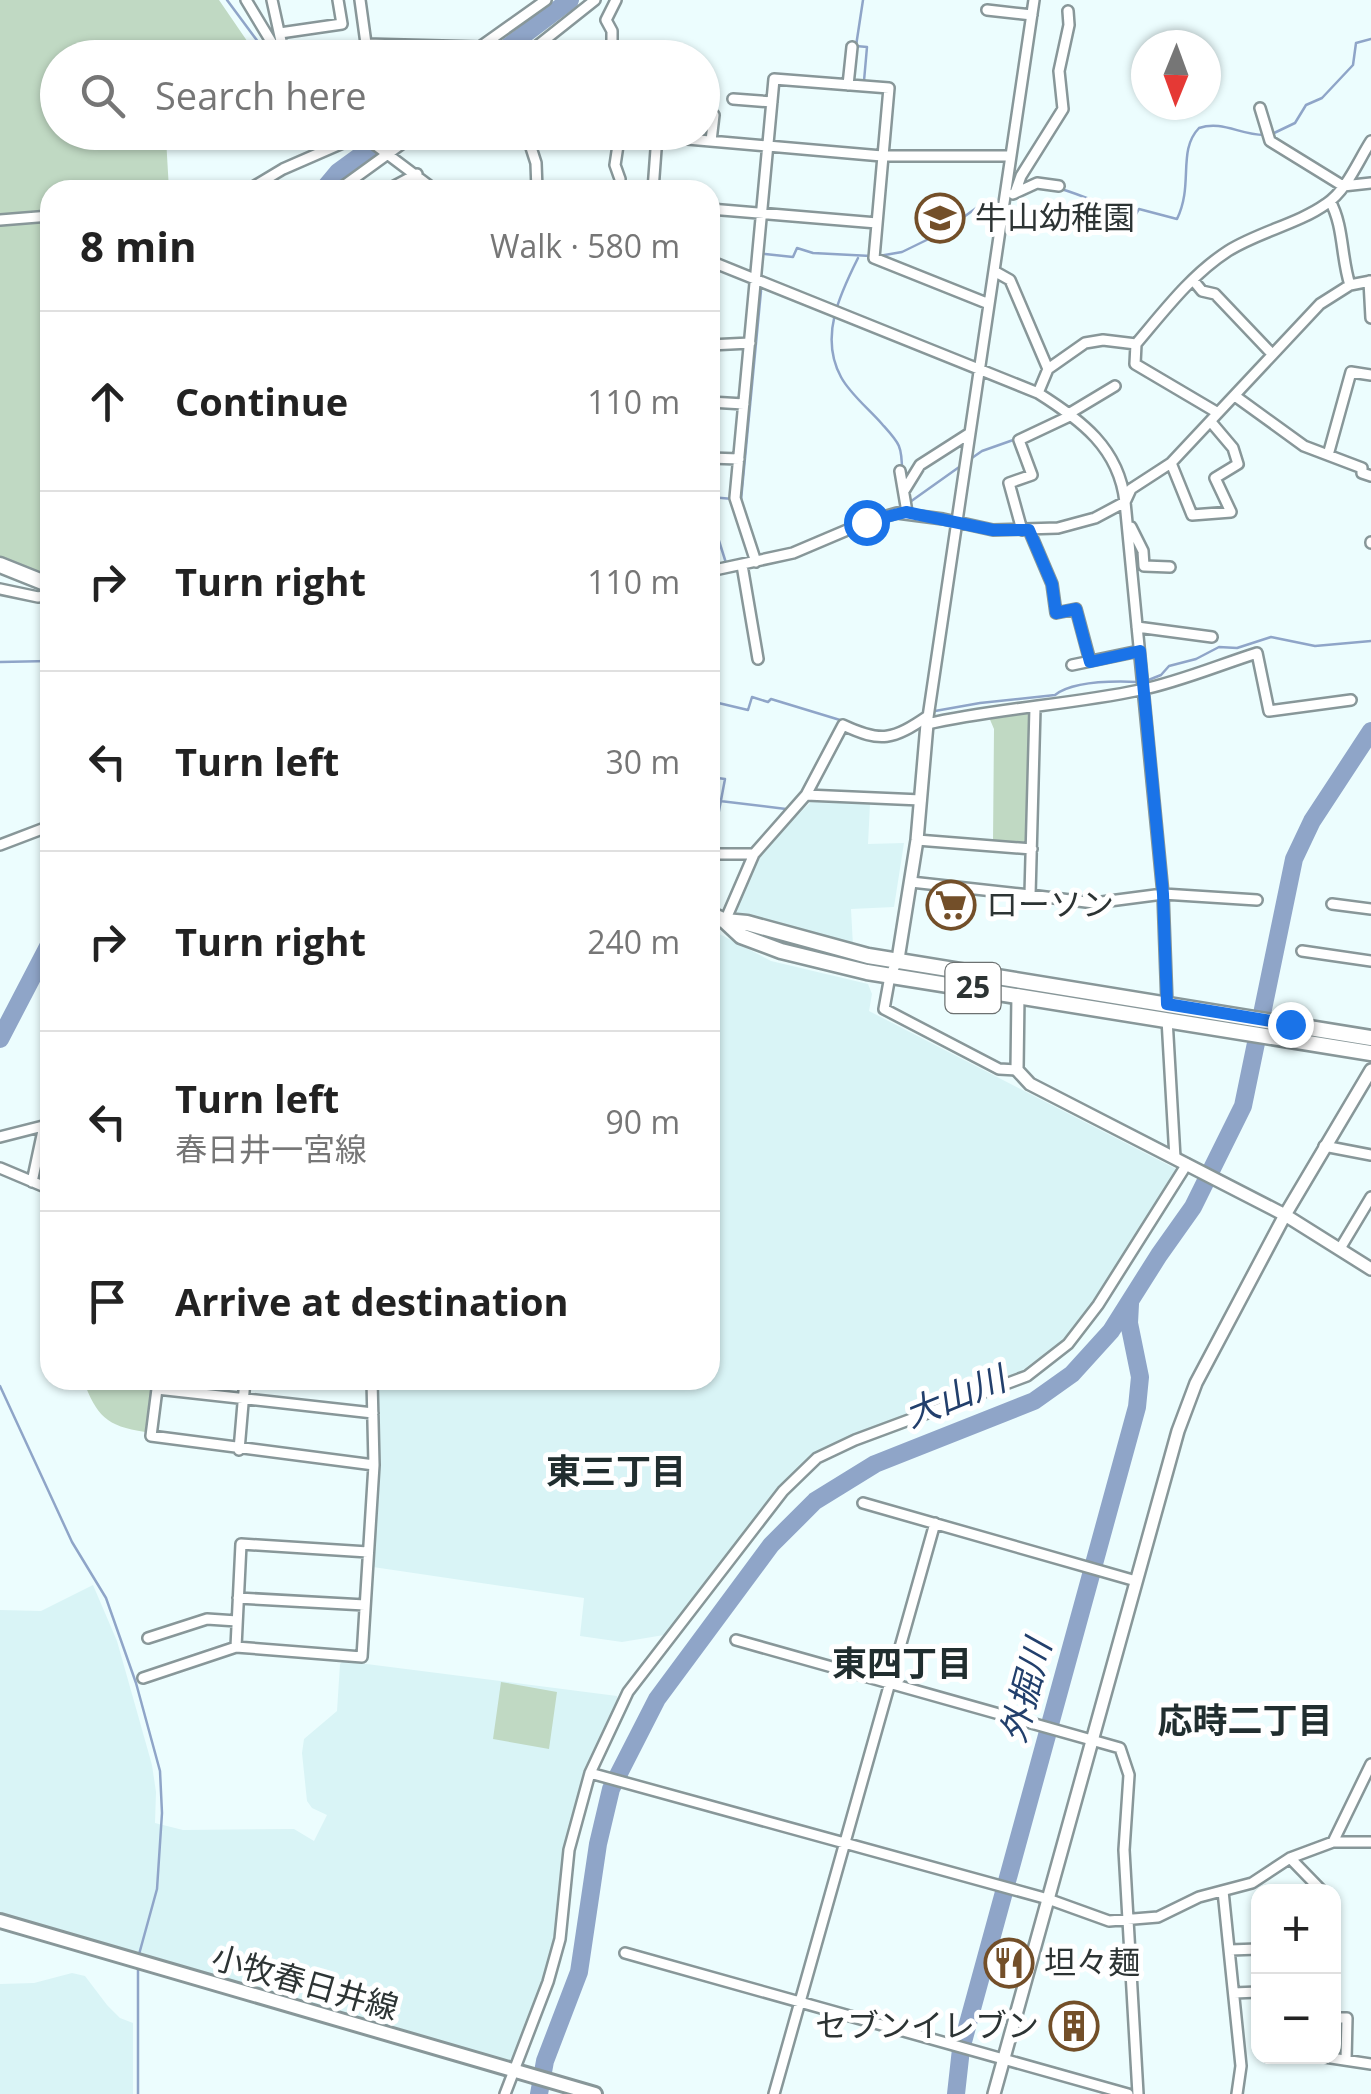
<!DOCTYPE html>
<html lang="en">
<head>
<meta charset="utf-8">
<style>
	:root { --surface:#fff; --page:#f2f2f2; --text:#222; --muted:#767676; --line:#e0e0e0 }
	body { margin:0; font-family:"Open Sans","Noto Sans JP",sans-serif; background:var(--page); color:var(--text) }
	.controls { position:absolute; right:30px; bottom:30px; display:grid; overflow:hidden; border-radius:20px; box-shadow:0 2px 8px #0004 }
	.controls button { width:90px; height:90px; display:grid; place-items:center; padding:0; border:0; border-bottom:2px solid var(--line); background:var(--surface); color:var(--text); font:50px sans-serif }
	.compass { position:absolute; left:1131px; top:30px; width:90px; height:90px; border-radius:50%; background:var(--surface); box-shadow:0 2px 8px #0004; rotate:181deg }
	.stop { position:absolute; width:30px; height:30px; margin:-22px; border:8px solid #1a73e8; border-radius:50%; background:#fff }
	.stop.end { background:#1a73e8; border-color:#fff; box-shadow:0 2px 10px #0008 }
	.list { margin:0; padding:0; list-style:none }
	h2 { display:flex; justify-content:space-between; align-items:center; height:130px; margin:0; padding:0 40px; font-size:42px }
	h2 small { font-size:32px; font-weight:400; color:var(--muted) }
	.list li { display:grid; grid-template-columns:65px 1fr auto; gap:30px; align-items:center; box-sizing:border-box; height:180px; padding:0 40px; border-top:2px solid var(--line) }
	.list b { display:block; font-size:38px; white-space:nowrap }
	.list p { margin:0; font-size:32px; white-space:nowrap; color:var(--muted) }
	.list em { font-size:32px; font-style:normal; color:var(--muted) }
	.icon { flex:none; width:55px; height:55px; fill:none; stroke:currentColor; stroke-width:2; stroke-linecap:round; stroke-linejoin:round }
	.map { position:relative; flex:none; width:1371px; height:2094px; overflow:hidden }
	.search { position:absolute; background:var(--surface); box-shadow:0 2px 8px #0004; left:40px; top:40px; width:680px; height:110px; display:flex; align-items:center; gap:25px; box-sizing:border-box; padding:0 35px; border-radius:55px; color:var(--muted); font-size:38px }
	.panel { position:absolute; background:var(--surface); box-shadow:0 2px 8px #0004; left:40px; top:180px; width:680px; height:1210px; border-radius:30px }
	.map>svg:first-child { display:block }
	.built { fill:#d9f4f6 }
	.green { fill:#c0d9c3 }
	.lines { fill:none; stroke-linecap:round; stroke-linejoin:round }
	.stream { stroke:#8fa5c8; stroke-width:2.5 }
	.river { stroke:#8fa5c8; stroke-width:18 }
	.minor-casing { stroke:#889799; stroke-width:14 }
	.tertiary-casing { stroke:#889799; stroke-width:16 }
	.secondary-casing { stroke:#889799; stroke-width:18 }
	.primary-casing { stroke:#889799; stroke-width:19 }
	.minor { stroke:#fff; stroke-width:9 }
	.tertiary { stroke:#fff; stroke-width:11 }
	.secondary { stroke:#fff; stroke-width:12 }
	.primary { stroke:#fff; stroke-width:14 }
	.route { stroke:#1a73e8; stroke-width:12 }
	.labels { text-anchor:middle; stroke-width:10; stroke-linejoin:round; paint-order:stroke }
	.shield { fill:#fff; stroke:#6c7171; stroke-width:2.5 }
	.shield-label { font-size:30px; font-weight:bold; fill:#2d3434 }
	.poi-label { font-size:32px; fill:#2d3434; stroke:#fff; text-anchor:start }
	.street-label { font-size:32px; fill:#2d3434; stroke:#fff }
	.water-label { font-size:35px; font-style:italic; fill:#223f6c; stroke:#fff }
	.neighbourhood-label { font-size:35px; font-weight:bold; fill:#212e2f; stroke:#fff }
</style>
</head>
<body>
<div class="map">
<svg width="1371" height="2094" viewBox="0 0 1371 2094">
	<rect width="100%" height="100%" fill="#ecfdfe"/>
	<path class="built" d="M812 801 870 804 868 844 904 843 894 907 851 909 853 946 738 917 736 907 755 862 779 833Z
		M710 929 771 961 868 984 872 994 869 1011 1178 1170 1071 1335 1020 1372 976 1393 869 1430 816 1454 775 1494 747 1527 717 1572 664 1635 622 1642 580 1636 584 1598 373 1567 378 1466 376 1380H710Z
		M93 1585 117 1641 152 1765 156 1792 155 1823 183 1830 294 1829 314 1841 327 1815 312 1808 307 1801 302 1753 304 1739 337 1711 340 1664 343 1661 617 1696 618 1702 583 1782 552 1957 520 2047 510 2064 0 1917V1610L41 1611Z
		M72 1973 85 1976 107 2005 120 2018 133 2023V2094H0V1984L34 1983Z"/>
	<path class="green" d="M0 0H219L258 57 58 58V132L206 133 166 138 169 190H50V578L0 558Z
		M1030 713 1028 845 993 843 994 729 988 715Z
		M83 1380 151 1387 145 1432C106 1426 97 1416 83 1380Z
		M501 1682 557 1692 549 1749 493 1739Z"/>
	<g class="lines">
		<path class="stream" d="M227 0 270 58
			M863 0 856 46 867 47 864 81
			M1272 134 1295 123 1306 105 1322 98 1353 65 1356 43 1371 39
			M1061 189C1086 196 1110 209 1135 216L1139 209 1177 219C1194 184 1177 151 1199 128 1222 120 1240 135 1264 135
			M0 225 50 221
			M765 254 793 257 797 248 813 253 871 256
			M879 256 902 252 943 232 979 206 1002 201
			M858 258C840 294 819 337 841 377 850 394 869 409 882 424 899 443 902 445 902 471
			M969 460 982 451 1016 439
			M710 497 733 499
			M741 500 761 291
			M910 502 962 465
			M710 527 714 525 726 563
			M0 662 50 661
			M1146 681 1161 675 1169 666 1196 659 1219 647 1237 648 1271 637 1315 646 1371 641
			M710 701 748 710 752 697 768 702 771 699 840 720
			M935 711 980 703 1055 695C1073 681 1115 681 1138 682
			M710 777 725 779 712 848
			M720 801 786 809
			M0 1386 72 1542 106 1598 136 1683 160 1771 162 1813 157 1889 138 1958
			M138 1966V2094"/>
		<path class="river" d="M493 58 570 0
			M323 190 338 172 393 132
			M0 1039 50 943
			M539 2094 545 2061 579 1972 598 1844 611 1789 657 1699 771 1545 815 1501 875 1464 1034 1401 1072 1374 1111 1331 1159 1255 1193 1207 1243 1106 1294 859 1312 821 1371 731
			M956 2094 961 2049 1137 1407 1140 1377 1129 1323 1130 1304"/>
		<g class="minor-casing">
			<path id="minor" d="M246 0 281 58
				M272 0 283 50 279 53
				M360 0 368 58
				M1034 0 927 724C997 708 1069 705 1140 690 1179 682 1219 665 1257 653L1269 711 1351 700
				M987 10 1032 15
				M280 33 342 24 338 0
				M366 44 480 47 546 0
				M522 58 595 0
				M612 58V31L606 20 616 0
				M848 85 852 47
				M733 99 772 102
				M1260 108 1270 141 1343 186 1371 183
				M358 132 435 190
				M526 132 536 163 537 190
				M620 132 615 165 620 179
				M619 133 882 156H1011
				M711 141 714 115
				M434 187 483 190
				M248 190 283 169 361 135
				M338 190 418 132
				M387 190 417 174
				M653 190 657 136
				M1015 193 1021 176 1063 109 1059 71 1069 25 1068 11
				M1013 194 1037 183 1059 186
				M1330 201C1344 226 1341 258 1350 285
				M710 209 877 223
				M0 220 50 216
				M710 261 1038 393C1081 420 1119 448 1125 502L1163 894 1167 1004
				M994 271 1010 280 1048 369
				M1193 280 1202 291 1215 294 1272 354
				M1369 281 1371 318
				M710 345 750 343
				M1038 393 1048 369 1085 343 1103 340 1136 344
				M1235 396 1304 446 1362 468V473L1371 476
				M710 402 744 404
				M1070 413 1115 386
				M1218 413 1135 364 1136 344C1164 311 1191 275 1228 251 1258 232 1298 224 1326 204 1347 190 1358 161 1371 141
				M1328 455 1351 372 1371 375
				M710 458 739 459
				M1171 463 1192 515 1231 512 1215 478 1238 464 1233 448 1211 422
				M900 471 907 512
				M904 491 920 465 970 433
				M1131 527 1143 551 1144 566 1170 567
				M1022 530 1009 483 1032 475 1019 440 1072 415
				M1029 530 1052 584 1056 613 1076 609 1090 661
				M1371 543V542
				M756 562 735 498 774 79 889 88 874 258 989 304
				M742 565 758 659
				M710 571 793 553 866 522 897 513 943 519 993 530 1058 528 1095 518 1125 502 1131 489 1171 463 1320 304 1350 285 1371 281
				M0 589 38 597 50 595
				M1137 627 1212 637
				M1072 665 1139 651
				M1035 708 1030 895 1094 903 1163 894 1257 900
				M806 795 843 725C881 743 893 740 928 716
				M917 840 1032 849
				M0 845 50 826
				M710 854H754
				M911 882 1030 895
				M1332 904 1371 909
				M725 921 754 854 806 795 921 800
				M1302 951 1371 961
				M898 959 890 976 884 1009 999 1069 1017 1070
				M1167 1019 1175 1158
				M0 1137 47 1125
				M1324 1146 1371 1155
				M0 1168 50 1189
				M32 1182 44 1126
				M1341 1247 1371 1197
				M373 1413 157 1389 151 1436 374 1465
				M239 1450 245 1380
				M863 1503 1136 1581
				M368 1552 241 1544 236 1647 362 1657 374 1465 372 1380
				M238 1598 365 1605
				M148 1638 207 1619 237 1621
				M736 1640 1120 1748 1129 1775 1124 1850 1138 2094
				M143 1678 236 1647
				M590 1773 1048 1899 1109 1921 1158 1917 1199 1897 1252 1883 1290 1858 1333 1842H1371
				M1333 1842 1371 1764
				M1290 1858 1323 1892
				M1223 1891 1241 2066 1237 2094
				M1334 1909V1946
				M1230 1950 1258 1949
				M625 1953 1128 2094
				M1234 1993 1258 1992
				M1334 2018H1347L1346 2060
				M1318 2056 1371 2064
				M505 2094 548 1982 560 1939 569 1850 590 1773 628 1692 783 1491 817 1458 855 1440 1027 1376 1068 1344 1098 1305 1187 1164
				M774 2094 935 1523"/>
		</g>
		<g class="tertiary-casing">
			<path id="tertiary" d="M898 959 917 840 927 724
				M1018 995 1017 1070 1030 1084 1285 1215 1371 1269
				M994 2094 1178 1431 1196 1383 1285 1215 1371 1070"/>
		</g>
		<g class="secondary-casing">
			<path id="secondary" d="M0 1921 595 2094"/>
		</g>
		<g class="primary-casing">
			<path id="primary" d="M0 565 50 585
				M710 914 725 921 747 923 868 956 1371 1038
				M726 922 741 936 781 951 867 972 1371 1053"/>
		</g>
		<use href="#minor" class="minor"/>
		<use href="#tertiary" class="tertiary"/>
		<use href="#secondary" class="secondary"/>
		<use href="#primary" class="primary"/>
	</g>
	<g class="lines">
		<path class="route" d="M866 522 906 512 993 530H1029L1052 584 1056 613 1076 609 1090 662 1140 651 1163 894 1167 1004 1290 1024"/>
	</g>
	<defs>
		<g id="school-ring" transform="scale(2.5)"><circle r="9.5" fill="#fff" stroke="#734f29" stroke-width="1.5"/><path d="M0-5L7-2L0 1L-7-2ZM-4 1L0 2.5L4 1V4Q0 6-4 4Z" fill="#734f29"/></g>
		<g id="supermarket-ring" transform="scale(2.5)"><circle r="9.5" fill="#fff" stroke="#734f29" stroke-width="1.5"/><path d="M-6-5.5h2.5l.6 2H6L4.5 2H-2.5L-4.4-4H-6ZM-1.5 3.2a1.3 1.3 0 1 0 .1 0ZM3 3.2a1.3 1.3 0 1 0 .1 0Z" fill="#734f29"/></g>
		<g id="restaurant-ring" transform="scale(2.5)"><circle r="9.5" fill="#fff" stroke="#734f29" stroke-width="1.5"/><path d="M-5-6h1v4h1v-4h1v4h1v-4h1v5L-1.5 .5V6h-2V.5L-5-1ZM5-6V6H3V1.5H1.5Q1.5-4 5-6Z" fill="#734f29"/></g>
		<g id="building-ring" transform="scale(2.5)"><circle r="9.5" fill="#fff" stroke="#734f29" stroke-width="1.5"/><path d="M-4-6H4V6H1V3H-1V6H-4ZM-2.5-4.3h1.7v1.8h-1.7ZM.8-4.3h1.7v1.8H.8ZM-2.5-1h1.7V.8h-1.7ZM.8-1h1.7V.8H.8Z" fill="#734f29"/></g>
	</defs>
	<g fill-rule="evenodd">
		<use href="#school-ring" x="940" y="218"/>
		<use href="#supermarket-ring" x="951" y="905"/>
		<use href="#restaurant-ring" x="1009" y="1963"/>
		<use href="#building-ring" x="1074" y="2026"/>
	</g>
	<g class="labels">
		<rect class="shield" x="945.5" y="963" width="55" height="50" rx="8"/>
		<g class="shield-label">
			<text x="973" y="998">25</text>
		</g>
		<g class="poi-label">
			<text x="975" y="229">牛山幼稚園</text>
			<text x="986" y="916">ローソン</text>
			<text x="1044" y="1974">坦々麺</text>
			<text x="1039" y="2037" text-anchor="end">セブンイレブン</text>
		</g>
		<g class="street-label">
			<text transform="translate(305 1983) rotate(16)" y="11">小牧春日井線</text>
		</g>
		<g class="water-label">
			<text transform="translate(955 1397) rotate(-22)" y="12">大山川</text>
			<text transform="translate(1026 1691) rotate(-75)" y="12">外掘川</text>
		</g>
		<g class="neighbourhood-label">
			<text x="616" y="1484">東三丁目</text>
			<text x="902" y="1676">東四丁目</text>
			<text x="1245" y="1733">応時二丁目</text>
		</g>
	</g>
</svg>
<div class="controls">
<button>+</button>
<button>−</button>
</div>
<svg class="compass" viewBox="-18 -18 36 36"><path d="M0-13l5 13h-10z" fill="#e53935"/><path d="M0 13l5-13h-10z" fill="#767676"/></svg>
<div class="stop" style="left:866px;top:522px"></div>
<div class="stop end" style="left:1290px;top:1024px"></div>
<div class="search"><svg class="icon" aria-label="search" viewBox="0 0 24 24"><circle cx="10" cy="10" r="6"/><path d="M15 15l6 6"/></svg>Search here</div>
<section class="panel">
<h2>8 min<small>Walk · 580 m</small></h2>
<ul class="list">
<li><svg class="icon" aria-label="ahead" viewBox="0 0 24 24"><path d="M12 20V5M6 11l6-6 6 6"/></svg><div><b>Continue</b></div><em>110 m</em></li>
<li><svg class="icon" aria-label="right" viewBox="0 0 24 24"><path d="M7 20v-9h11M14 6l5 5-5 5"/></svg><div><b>Turn right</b></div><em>110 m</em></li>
<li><svg class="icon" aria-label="left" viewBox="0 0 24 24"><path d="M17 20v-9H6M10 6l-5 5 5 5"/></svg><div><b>Turn left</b></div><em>30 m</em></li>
<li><svg class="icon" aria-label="right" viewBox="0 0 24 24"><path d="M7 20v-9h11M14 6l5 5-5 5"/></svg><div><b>Turn right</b></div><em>240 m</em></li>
<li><svg class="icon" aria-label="left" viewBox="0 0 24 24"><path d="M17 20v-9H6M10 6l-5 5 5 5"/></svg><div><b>Turn left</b><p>春日井一宮線</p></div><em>90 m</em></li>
<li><svg class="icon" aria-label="arrive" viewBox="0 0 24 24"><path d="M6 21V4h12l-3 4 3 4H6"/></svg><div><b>Arrive at destination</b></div></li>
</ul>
</section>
</div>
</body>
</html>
